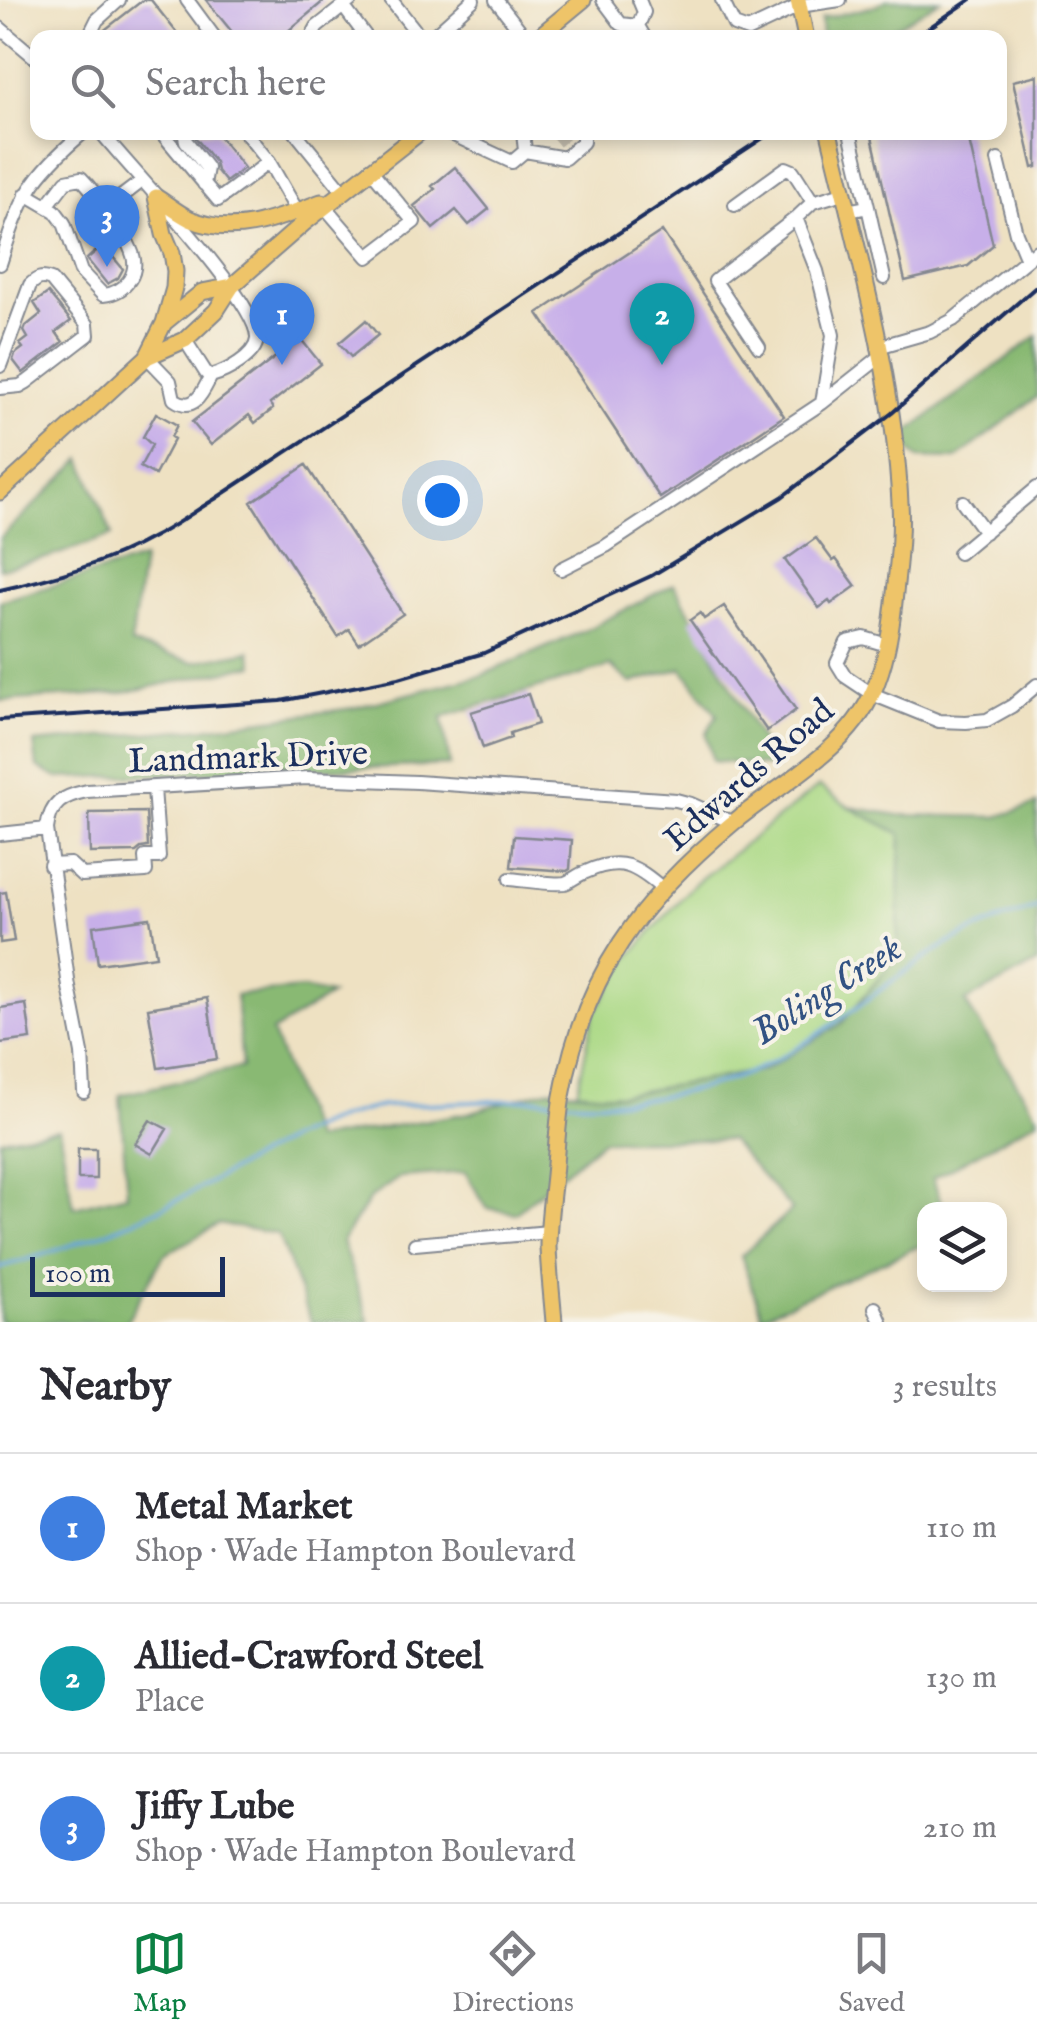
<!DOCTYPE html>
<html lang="en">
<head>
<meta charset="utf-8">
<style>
	:root { --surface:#fff; --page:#f2f2f3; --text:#2b2b33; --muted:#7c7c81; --line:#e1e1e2; --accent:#0b8043 }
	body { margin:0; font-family:"IM FELL English",serif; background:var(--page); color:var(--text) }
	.controls { position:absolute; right:30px; bottom:30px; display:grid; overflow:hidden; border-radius:20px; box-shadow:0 5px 15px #0003 }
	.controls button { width:90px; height:90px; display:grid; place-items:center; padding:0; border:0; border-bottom:2px solid var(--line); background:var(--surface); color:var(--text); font:50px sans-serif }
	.scale { position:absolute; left:30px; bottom:25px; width:195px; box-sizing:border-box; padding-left:10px; border:5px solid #1b2f5e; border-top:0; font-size:28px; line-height:35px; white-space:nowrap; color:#1b2f5e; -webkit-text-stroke:8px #f7f3e8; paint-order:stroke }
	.you { position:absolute; left:442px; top:500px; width:35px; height:35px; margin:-25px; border:8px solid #fff; border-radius:50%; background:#1a73e8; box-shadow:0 0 0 15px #1a73e833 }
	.badge { display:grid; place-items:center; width:65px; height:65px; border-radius:50%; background:var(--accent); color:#fff; font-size:32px; font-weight:700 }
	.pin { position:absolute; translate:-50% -82px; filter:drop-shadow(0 2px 5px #0008) }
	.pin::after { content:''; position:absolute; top:52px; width:35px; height:30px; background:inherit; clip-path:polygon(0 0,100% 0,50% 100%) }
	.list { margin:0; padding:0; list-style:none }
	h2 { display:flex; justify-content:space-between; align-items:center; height:130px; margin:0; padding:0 40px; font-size:42px }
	h2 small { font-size:32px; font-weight:400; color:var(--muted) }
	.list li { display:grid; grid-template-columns:65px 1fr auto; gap:30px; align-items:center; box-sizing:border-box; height:150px; padding:0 40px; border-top:2px solid var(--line) }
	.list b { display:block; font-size:38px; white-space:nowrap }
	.list p { margin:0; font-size:32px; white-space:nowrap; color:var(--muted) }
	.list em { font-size:32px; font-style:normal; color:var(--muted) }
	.icon { flex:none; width:55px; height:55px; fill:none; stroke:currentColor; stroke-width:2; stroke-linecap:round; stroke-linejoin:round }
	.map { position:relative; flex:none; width:1037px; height:1322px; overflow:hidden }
	.search { position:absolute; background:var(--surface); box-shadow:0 5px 15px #0003; left:30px; right:30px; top:30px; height:110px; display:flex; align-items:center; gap:25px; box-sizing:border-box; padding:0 35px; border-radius:20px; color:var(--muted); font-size:38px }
	.sheet { height:580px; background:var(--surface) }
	nav { display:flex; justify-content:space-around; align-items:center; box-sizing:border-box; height:140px; border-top:2px solid var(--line); background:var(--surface); font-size:28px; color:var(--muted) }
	nav a { display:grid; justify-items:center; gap:5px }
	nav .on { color:var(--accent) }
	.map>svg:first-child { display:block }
	.green { fill:#acd986; stroke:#648472; stroke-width:2.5 }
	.forest { fill:#89b973; stroke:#527468; stroke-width:2.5 }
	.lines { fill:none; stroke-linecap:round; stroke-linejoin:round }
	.stream { stroke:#67a5d9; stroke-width:4 }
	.building { fill:#c7afe9 }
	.minor-tunnel { stroke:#c4bdae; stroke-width:12; stroke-dasharray:12 6; stroke-linecap:butt }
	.minor-casing { stroke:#848890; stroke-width:16 }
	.major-casing { stroke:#848890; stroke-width:19 }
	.minor { stroke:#fff; stroke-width:12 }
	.major { stroke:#eec469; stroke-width:15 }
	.rail { stroke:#1b2f5e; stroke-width:4 }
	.labels { text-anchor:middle; stroke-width:8; stroke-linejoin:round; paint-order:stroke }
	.street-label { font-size:35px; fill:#1b2f5e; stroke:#f7f3e8 }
	.water-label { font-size:38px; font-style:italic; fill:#325283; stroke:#f7f3e8 }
</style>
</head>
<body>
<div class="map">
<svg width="1037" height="1322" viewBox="0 0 1037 1322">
	<rect width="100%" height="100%" fill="#f7f3e8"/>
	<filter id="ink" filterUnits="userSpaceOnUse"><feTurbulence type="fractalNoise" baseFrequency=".01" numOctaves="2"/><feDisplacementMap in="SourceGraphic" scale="20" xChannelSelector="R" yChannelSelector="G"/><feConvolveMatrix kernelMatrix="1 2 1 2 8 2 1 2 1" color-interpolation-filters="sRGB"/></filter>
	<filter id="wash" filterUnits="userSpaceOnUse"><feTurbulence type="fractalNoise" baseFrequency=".0048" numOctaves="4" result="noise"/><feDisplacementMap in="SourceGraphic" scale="40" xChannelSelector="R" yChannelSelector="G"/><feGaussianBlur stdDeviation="2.25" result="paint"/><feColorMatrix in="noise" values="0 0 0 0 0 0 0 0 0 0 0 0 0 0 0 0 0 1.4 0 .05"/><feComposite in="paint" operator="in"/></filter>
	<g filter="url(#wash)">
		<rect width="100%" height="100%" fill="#eee1c2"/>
		<path class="green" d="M819 786 849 807 901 834 897 956 841 1024 764 1070 619 1095 577 1092 594 1013 632 954 694 884Z"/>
		<path class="forest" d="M887 0H940L879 37H822L821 19 875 6Z
			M1037 336V397L956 459 918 458 898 439Z
			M82 459 112 535 50 557 0 569V538Z
			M143 559 131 644 193 662 250 651 254 665 122 693 0 701V601Z
			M674 584 776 767 713 761 706 734 717 715 682 668 631 683 611 666 442 717 450 765 58 778 37 767 34 743 205 728 353 708 480 676 586 630Z
			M1037 804V963L965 1002 1037 1115V1120L933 1178 943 1209 924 1210V1244L762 1316 741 1256 792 1210 730 1140H603L515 1213 487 1208 465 1172 400 1177 370 1198 342 1241 369 1322H311L278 1234 219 1224 164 1255 126 1322H0V1139L59 1129 74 1207 127 1194 120 1095 242 1067 236 995 302 989 331 995 272 1032 314 1140 468 1113 550 1089 619 1095 764 1070 841 1024 897 956 901 834 849 807 898 815 997 817Z"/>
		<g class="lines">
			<path class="stream" d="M566 1101C633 1107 723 1090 781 1057 837 1026 885 983 939 949 969 930 1004 919 1037 907
				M0 1267C61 1251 131 1225 187 1195 250 1161 312 1120 383 1106L538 1099 557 1101"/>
		</g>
		<g id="blocks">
			<path class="building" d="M143 0H151L181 38H99L102 32Z
				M206 0H325L287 32 292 38H237Z
				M1037 75V167L1033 168 1013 81Z
				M199 132H216L244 168 226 182 217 171 215 162 195 137Z
				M871 132H967L993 245 968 266 905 281Z
				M455 167 489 209 469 225 456 210 433 229 414 206 435 189 432 186Z
				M662 231 784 416 660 498 538 313Z
				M103 245 123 269 118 278 107 284 87 259Z
				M48 293 71 321 56 332 63 342 23 373 13 360 15 354 23 348 20 344 28 338 24 331 26 326 41 314 34 303Z
				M366 320 378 335 351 357 339 343Z
				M300 338 321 364 270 404 273 409 255 423 249 415 211 445 192 422Z
				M156 413 177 425 171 437 174 439 155 475 140 467 152 445 143 437Z
				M306 465 403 614 359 644 349 629 338 637 251 502Z
				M816 538 833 561 836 559 856 586 831 604 829 601 819 608 785 560Z
				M724 606 796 710 767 731 690 620 700 613 704 619Z
				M528 694 538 724 510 733 511 738 483 748 471 712Z
				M146 812 148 847 141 848 136 852 90 853 89 813Z
				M514 836 572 840 570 869 567 871 511 867Z
				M6 892 14 941 0 943V893Z
				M150 918 156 956 98 964 93 926Z
				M207 998 217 1059 158 1068 148 1008Z
				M26 1004 31 1039 0 1043V1008Z
				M150 1120 167 1129 152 1154 135 1144Z
				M78 1149H96V1179H78Z"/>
		</g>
	</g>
	<g filter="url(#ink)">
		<use href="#blocks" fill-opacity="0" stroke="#848890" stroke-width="2.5"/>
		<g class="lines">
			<path class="minor-tunnel" d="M556 142 568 132"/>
			<g class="minor-casing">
				<path id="minor" d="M187 0 215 38
					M391 0 421 38
					M496 0 526 38
					M603 0 621 24 638 26 644 12 639 0
					M722 0 734 25 748 30 799 6 840 0
					M343 6 367 38
					M0 28 38 60
					M88 38 97 20 119 0
					M311 38 317 27 351 0
					M431 38 473 0
					M622 38 638 26 645 38
					M101 132C130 169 259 302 257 339 256 356 226 372 211 376L206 373 185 340
					M161 132 218 200 269 162
					M184 132 186 141 207 168 204 184
					M245 132 269 162 300 216
					M295 132 343 191
					M447 132 512 162 525 151 565 158 583 142V132
					M523 132 525 151
					M850 132 868 207
					M998 160 1016 233 1027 259
					M843 193 813 202 796 218 817 271 833 335 822 403 880 357
					M26 194 55 211 64 223 81 272 103 295C126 293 141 272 131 250 124 232 95 192 81 178L66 181 47 206
					M735 205 786 168 793 171 813 202
					M325 207 368 257 414 222 370 169
					M105 209 142 181
					M847 211 868 207 884 278
					M0 264C21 198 30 177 84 132
					M759 347 715 281 796 218
					M878 347 930 332 953 320 1037 251
					M147 357 170 381 174 399C195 414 203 391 211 376
					M0 366 30 285C37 278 42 276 51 280L87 324 88 335 27 382 20 386 0 388
					M963 502 985 532
					M959 553 1037 488
					M561 569 606 546 822 403
					M887 645 864 638 847 642 837 663 845 676 872 694 939 721 966 722 987 720 1012 706 1037 685
					M0 834 47 829
					M50 865 70 864 82 875 146 871 145 857H159L154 788
					M510 879C522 880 554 885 565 883 571 881 579 874 586 872 621 856 636 866 663 889
					M84 1092 82 1053 69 987 47 829C50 803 63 796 87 791L307 778 417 782 676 800 691 804 734 823
					M415 1244 549 1232
					M875 1308 881 1322"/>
			</g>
			<g class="major-casing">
				<path id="major" d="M798 0 806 38
					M537 38 583 0
					M156 197C167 204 178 213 190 219 234 238 278 219 321 202
					M156 197 164 234 172 253 175 271 174 288 164 323
					M147 357 164 323 202 292 232 286
					M0 492 147 357 185 340 216 311 232 286 304 223 420 132
					M554 1322C552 1297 549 1272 548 1247 548 1219 553 1191 555 1164 557 1142 558 1119 562 1096 583 975 641 899 734 822 785 780 854 747 877 682 888 653 892 623 895 593 898 563 902 532 900 503 894 377 858 254 829 132"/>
			</g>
			<use href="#minor" class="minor"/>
			<use href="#major" class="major"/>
			<path class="rail" d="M914 38 970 0
				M0 590C54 578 107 563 155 536 176 525 195 511 215 499L772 132
				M0 720 281 701 399 678 484 653 651 576 782 497 892 413 1037 286"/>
		</g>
	</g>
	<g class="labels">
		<g class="street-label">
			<text transform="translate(248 756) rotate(-2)" y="12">Landmark Drive</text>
			<text transform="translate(748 774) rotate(-41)" y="12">Edwards Road</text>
		</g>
		<g class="water-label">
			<text transform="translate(826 989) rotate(-33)" y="13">Boling Creek</text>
		</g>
	</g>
</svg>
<div class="controls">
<button><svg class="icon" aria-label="layers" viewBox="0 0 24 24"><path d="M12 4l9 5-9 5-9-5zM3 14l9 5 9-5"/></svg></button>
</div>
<div class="scale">100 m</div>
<div class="you"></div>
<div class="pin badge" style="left:282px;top:365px;background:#3f7fe0">1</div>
<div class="pin badge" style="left:662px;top:365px;background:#0f9aa8">2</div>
<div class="pin badge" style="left:107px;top:267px;background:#3f7fe0">3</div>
<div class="search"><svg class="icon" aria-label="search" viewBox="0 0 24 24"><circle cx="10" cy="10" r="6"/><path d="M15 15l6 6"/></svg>Search here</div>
</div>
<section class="sheet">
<h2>Nearby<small>3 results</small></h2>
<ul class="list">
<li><span class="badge" style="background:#3f7fe0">1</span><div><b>Metal Market</b><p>Shop · Wade Hampton Boulevard</p></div><em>110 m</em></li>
<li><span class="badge" style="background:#0f9aa8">2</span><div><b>Allied-Crawford Steel</b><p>Place</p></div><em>130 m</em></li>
<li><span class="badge" style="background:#3f7fe0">3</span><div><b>Jiffy Lube</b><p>Shop · Wade Hampton Boulevard</p></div><em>210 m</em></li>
</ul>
</section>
<nav>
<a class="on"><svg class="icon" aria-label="map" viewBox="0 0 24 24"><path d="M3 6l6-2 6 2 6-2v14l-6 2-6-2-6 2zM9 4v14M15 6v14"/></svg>Map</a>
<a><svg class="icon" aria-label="directions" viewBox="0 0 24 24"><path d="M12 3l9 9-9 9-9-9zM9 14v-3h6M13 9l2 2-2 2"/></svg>Directions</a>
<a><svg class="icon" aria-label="saved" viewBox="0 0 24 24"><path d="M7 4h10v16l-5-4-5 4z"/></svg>Saved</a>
</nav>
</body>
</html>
